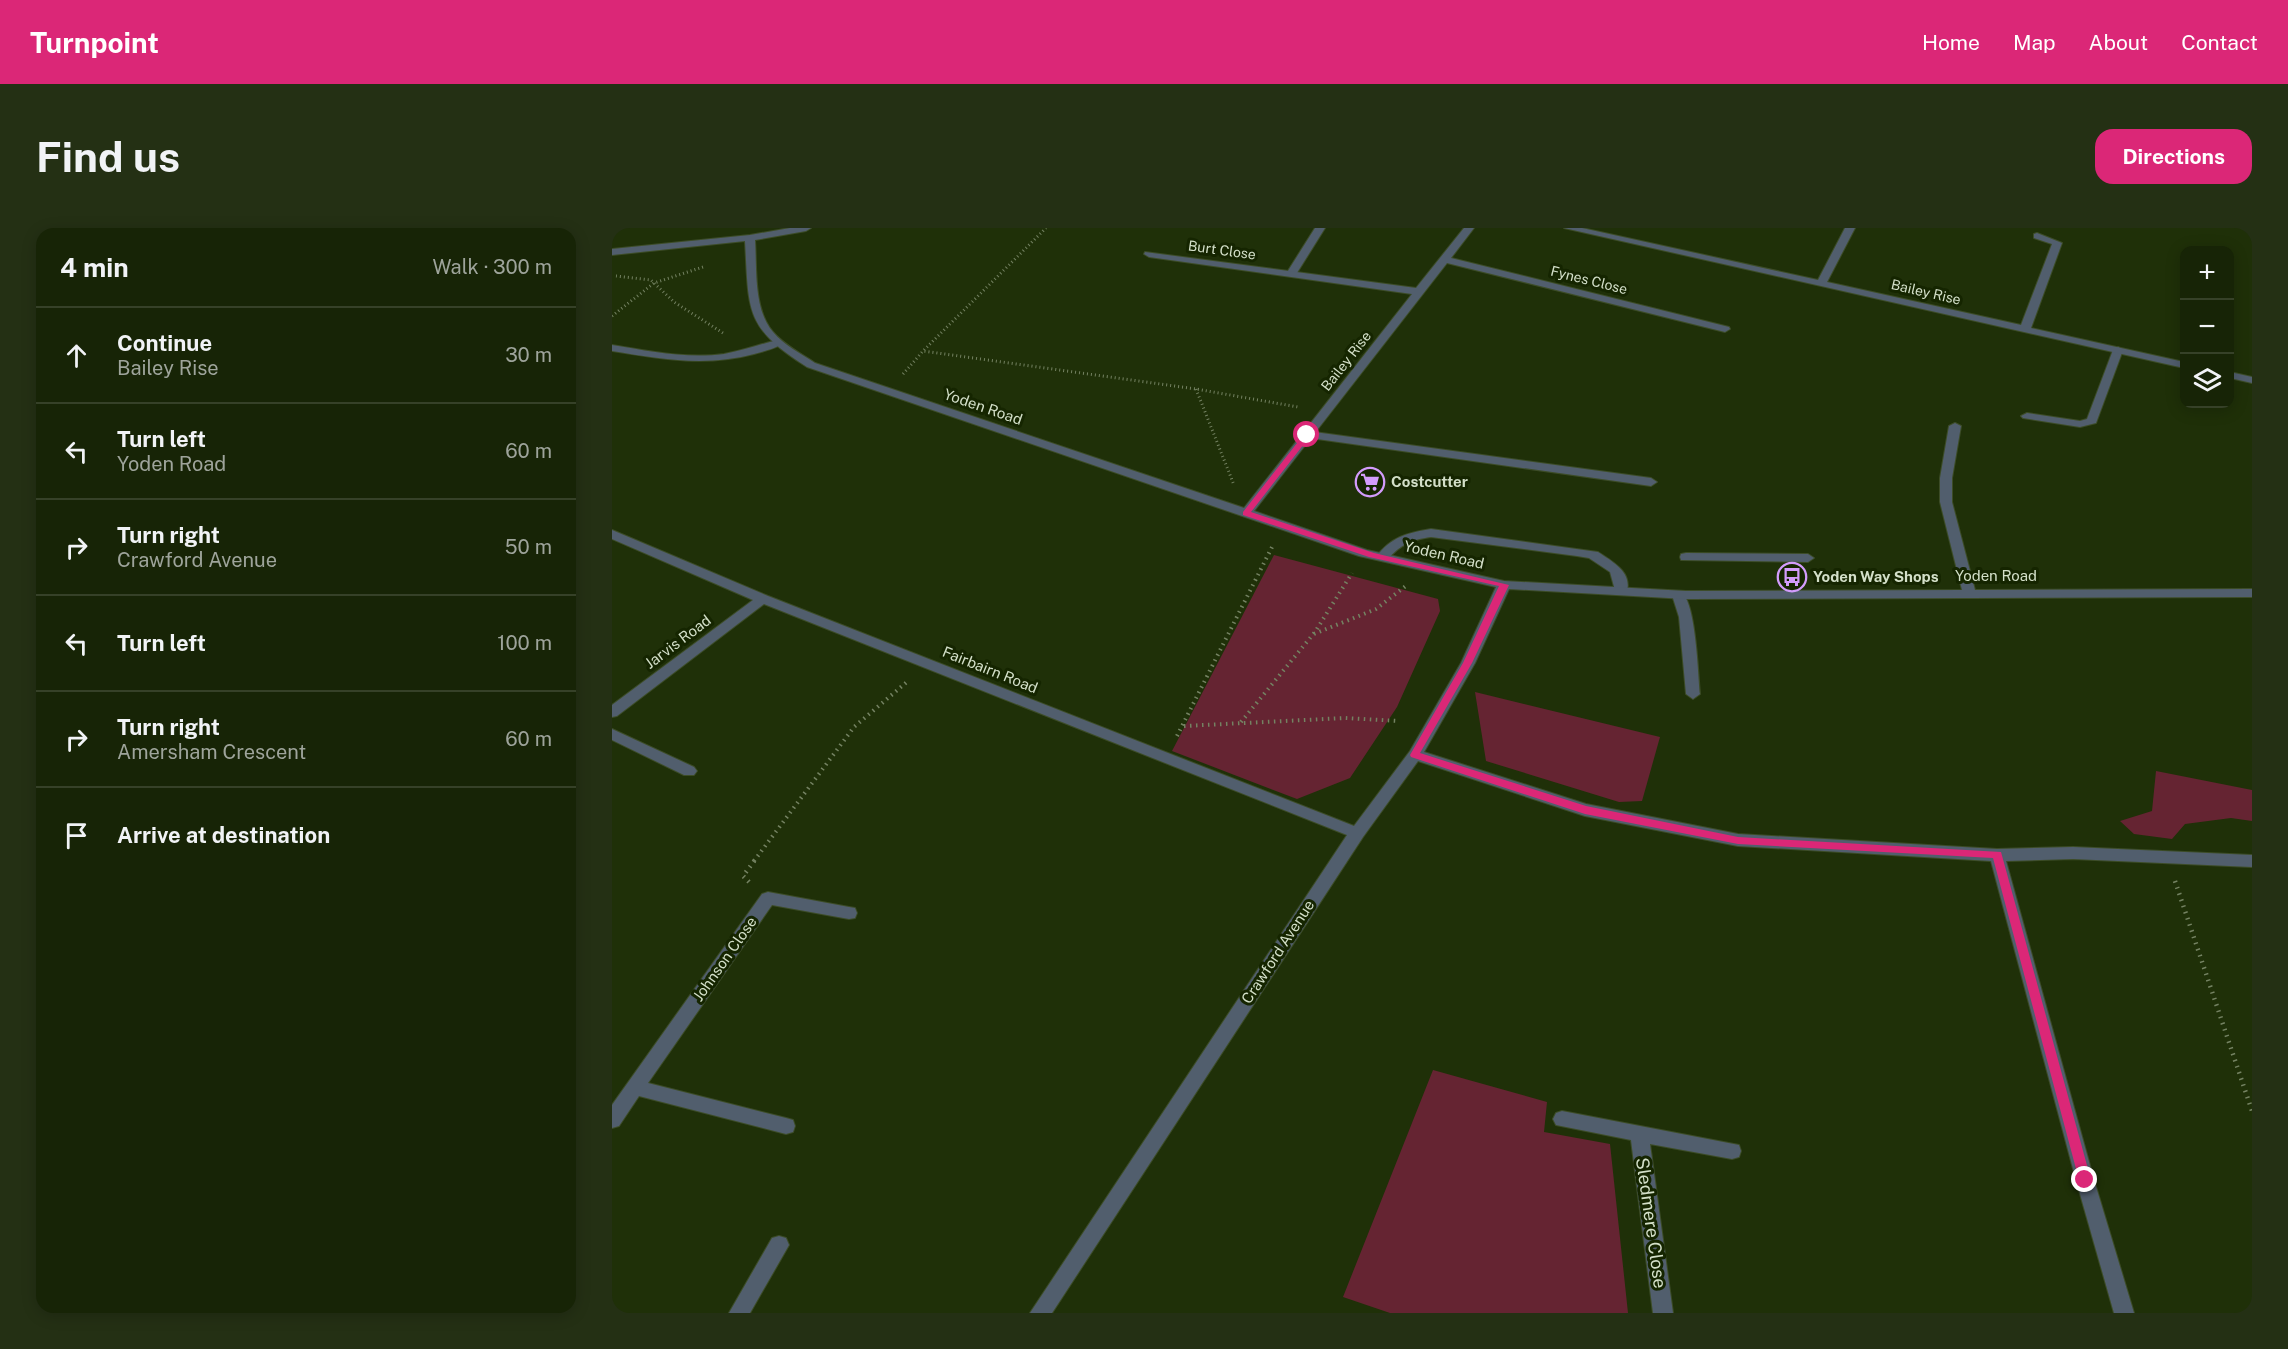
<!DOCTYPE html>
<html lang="en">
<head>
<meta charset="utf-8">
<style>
	:root { --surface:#172406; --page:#243014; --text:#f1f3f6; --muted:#9ea49b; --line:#364128; --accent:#db2777 }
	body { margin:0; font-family:"Public Sans",sans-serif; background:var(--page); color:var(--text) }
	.controls { position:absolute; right:18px; top:18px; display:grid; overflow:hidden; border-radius:12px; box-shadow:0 3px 15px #0003 }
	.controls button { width:54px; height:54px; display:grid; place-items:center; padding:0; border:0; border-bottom:2px solid var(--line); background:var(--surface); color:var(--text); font:30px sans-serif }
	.stop { position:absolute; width:18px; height:18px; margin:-14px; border:4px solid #db2777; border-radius:50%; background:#fff }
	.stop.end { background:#db2777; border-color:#fff; box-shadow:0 2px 6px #0008 }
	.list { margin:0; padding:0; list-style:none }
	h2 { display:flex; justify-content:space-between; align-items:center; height:78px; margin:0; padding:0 24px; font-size:26px }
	h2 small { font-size:20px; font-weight:400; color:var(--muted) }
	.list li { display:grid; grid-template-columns:39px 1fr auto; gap:18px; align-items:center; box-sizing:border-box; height:96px; padding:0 24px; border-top:2px solid var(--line) }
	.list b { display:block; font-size:22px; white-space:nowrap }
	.list p { margin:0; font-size:20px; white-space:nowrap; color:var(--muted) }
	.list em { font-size:20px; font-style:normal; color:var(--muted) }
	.icon { flex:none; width:33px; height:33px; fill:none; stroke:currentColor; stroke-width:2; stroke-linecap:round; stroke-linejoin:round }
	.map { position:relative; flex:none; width:1640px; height:1085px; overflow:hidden; border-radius:18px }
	header { display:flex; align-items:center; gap:36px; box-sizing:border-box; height:84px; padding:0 30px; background:var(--accent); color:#fff }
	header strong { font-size:28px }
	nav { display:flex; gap:33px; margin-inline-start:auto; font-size:21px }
	.intro { display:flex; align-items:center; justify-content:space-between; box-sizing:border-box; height:144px; padding:0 36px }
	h1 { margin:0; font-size:42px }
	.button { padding:15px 27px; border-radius:18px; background:var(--accent); color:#fff; font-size:21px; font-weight:700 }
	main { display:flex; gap:36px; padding:0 36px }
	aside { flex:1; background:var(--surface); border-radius:18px; box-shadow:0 3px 15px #0003 }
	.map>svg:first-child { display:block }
	.green { fill:#652432 }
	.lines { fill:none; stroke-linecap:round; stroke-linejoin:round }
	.lane-casing { stroke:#3c4c27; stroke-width:2 }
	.street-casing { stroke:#3c4c27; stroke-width:2 }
	.path-far2 { stroke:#748262; stroke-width:3; stroke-dasharray:1 3; stroke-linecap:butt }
	.path-far1 { stroke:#748262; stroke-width:4; stroke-dasharray:1.5 4.5; stroke-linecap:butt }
	.path { stroke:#748262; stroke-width:4.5; stroke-dasharray:1.5 5; stroke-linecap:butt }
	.lane { fill:#515e6d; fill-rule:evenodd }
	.street { fill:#515e6d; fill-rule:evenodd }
	.route { fill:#db2777 }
	.labels { text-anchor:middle; stroke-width:6; stroke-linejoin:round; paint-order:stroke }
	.far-street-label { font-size:14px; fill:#d3dfc8; stroke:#152500 }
	.street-label { font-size:15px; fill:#d3dfc8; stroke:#152500 }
	.poi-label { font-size:15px; font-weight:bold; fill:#d3dfc8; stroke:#152500; text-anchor:start }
	.near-street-label { font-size:18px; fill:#d3dfc8; stroke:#152500 }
</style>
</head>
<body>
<header>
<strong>Turnpoint</strong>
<nav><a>Home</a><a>Map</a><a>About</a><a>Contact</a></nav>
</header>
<div class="intro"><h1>Find us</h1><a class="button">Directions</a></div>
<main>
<aside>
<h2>4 min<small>Walk · 300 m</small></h2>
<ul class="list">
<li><svg class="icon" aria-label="ahead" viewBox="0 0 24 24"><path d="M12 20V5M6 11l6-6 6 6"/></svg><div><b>Continue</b><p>Bailey Rise</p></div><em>30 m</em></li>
<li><svg class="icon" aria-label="left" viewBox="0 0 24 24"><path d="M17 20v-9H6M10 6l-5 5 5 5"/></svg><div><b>Turn left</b><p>Yoden Road</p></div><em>60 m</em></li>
<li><svg class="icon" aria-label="right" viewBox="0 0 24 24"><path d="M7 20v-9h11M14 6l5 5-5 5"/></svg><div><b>Turn right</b><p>Crawford Avenue</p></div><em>50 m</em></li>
<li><svg class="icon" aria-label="left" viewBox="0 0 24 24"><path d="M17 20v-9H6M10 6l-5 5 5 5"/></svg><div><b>Turn left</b></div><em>100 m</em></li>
<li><svg class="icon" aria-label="right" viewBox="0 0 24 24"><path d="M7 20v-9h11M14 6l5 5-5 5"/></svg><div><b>Turn right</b><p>Amersham Crescent</p></div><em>60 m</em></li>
<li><svg class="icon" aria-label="arrive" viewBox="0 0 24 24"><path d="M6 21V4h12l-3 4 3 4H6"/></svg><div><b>Arrive at destination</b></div></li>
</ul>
</aside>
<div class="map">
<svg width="1640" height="1085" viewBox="0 0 1640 1085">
	<rect width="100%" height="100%" fill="#1f3008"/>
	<path class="green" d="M662 327 826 371 828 383 785 479 738 550 685 571 560 523Z
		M863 464 1048 509 1030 573 1007 574 874 533Z
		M1544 543 1640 562V593L1619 590 1573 596 1560 611 1522 606 1508 593 1540 583Z
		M821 842 935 874 932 904 998 916 1016 1085H778L731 1069Z"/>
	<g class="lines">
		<g class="lane-casing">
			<path id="lane" d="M703 0H713L683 48H675L674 46Z
				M166 112 171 115C164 121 151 123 142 126 93 139 49 131 0 123V117C37 123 74 131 112 126 130 123 148 116 166 112Z
				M1506 119 1511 122 1484 195 1468 199 1411 190 1409 188 1415 185 1468 193 1475 191 1501 122Z
				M695 203 1039 250 1045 254 1039 258 691 209V205Z
				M819 301 986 324C1001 334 1022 345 1014 366H1004L998 344 977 330 965 328 819 309C799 312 789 316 775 332H765L764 329C779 309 795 305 819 301Z
				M1074 325 1196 326 1202 330 1196 334 1069 332 1068 329 1069 326Z
				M1067 363C1084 367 1086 448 1088 466L1081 471 1074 466 1067 389 1060 367Z
				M0 501 82 539 85 543 82 547H72L0 512Z
				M167 1008 174 1010 177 1017 138 1085H117L160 1010Z"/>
		</g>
		<g class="street-casing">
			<path id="street" d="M178 0H199L194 3 143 12C145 40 141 81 161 104 172 117 188 125 203 135L632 280 800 66 537 29 532 26 533 24 804 60 852 0H862L839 30 1117 99 1118 101 1113 104 835 35 642 283 755 322 892 353 1074 363 1350 362 1328 274V250L1337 198 1343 195 1349 198 1340 250V274L1363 362 1640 361V369L1074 371 897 361 863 435 812 524 974 576 1126 606 1385 621 1461 619 1640 627V639L1461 631 1394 633 1482 952 1522 1085H1502L1464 952 1379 633 1126 618 973 588 806 533 751 609 440 1085H418L735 607 152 376 5 488 0 489V477L141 372 0 311V302L156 368 742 598 798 523 849 435 884 359 747 328 195 139C132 99 137 83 133 13L0 27V21L138 7Z
				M952 0H970L1206 52 1233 0H1243L1215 54 1409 97 1440 16 1422 10V6L1425 5 1450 15 1419 100 1572 134V140Z
				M1618 144 1640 149V155L1618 150Z
				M156 664 237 679 243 680 245 685 243 690 237 691 160 677 36 855 174 890 181 892 183 898 181 904 174 906 27 868 7 898 0 900V877L150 666Z
				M950 883 1127 917 1129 923 1127 929 1120 931 1038 916 1061 1085H1041L1019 912 944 897 941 891 944 885Z"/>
		</g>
		<path class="path-far2" d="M91 39 42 55 62 74 111 105
			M0 88 42 55 39 52 4 48
			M312 122 434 0
			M291 146 311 123 584 161 686 179
			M584 161 622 257"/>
		<path class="path-far1" d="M702 406 764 381 795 357
			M629 494 703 404 740 345
			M572 498 733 490 787 493
			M565 508 660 319
			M142 633 242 499 296 453"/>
		<path class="path" d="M1563 653 1640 883
			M137 654 131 648 143 632"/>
		<use href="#lane" class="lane"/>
		<use href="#street" class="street"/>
	</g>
	<path class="route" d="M693 205 699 207 639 284 762 325 897 357 860 435 808 525 974 578 1126 609 1389 624 1479 952 1477 956H1468L1467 952 1381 630 1126 616 973 586 799 529 798 527 851 435 887 358 757 329 631 287V284Z"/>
	<defs>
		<g id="supermarket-ring" transform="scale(1.5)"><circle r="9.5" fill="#152500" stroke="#d39cfc" stroke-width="1.5"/><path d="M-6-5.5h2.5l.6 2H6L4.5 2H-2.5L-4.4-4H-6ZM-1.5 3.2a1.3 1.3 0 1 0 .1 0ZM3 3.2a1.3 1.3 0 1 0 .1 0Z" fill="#d39cfc"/></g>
		<g id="bus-ring" transform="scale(1.5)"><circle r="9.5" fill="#152500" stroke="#d39cfc" stroke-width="1.5"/><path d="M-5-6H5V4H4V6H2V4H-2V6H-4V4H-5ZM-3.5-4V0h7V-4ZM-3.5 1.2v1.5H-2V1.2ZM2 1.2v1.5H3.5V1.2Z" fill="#d39cfc"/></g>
	</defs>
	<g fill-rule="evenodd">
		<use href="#supermarket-ring" x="758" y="254"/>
		<use href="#bus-ring" x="1180" y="349"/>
	</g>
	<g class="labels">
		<g class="far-street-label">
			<text transform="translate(610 22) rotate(8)" y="5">Burt Close</text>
			<text transform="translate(977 52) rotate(14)" y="5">Fynes Close</text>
			<text transform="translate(1314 64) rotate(13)" y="5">Bailey Rise</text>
			<text transform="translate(734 133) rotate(-52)" y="5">Bailey Rise</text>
		</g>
		<g class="street-label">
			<text transform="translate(371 179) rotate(19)" y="5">Yoden Road</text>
			<text transform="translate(832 327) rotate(13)" y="5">Yoden Road</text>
			<text x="1384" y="353">Yoden Road</text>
			<text transform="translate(66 414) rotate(-37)" y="5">Jarvis Road</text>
			<text transform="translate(378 442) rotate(22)" y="5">Fairbairn Road</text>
			<text transform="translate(666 724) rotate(-57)" y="5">Crawford Avenue</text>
			<text transform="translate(113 731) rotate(-55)" y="5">Johnson Close</text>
		</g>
		<g class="poi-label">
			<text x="779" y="259">Costcutter</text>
			<text x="1201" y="354">Yoden Way Shops</text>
		</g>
		<g class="near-street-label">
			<text transform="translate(1039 995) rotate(82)" y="6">Sledmere Close</text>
		</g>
	</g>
</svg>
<div class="controls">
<button>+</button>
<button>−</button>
<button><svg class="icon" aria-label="layers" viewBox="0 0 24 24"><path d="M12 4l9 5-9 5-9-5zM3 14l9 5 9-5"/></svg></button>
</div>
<div class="stop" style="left:695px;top:207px"></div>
<div class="stop end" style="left:1473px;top:952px"></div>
</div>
</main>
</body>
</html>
